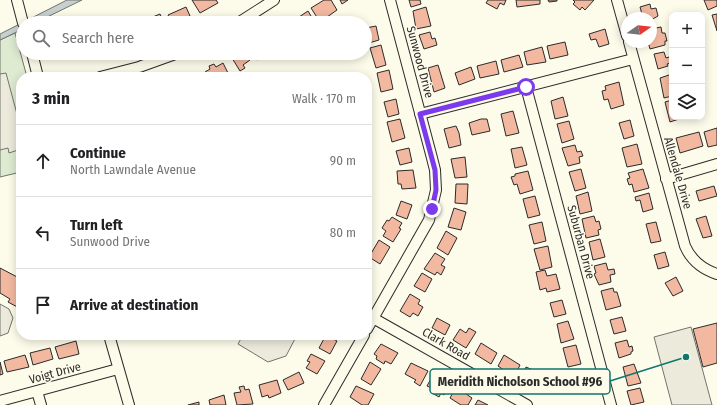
<!DOCTYPE html>
<html lang="en">
<head>
<meta charset="utf-8">
<style>
	:root { --surface:#fff; --page:#f2f2f2; --text:#202124; --muted:#757577; --line:#e0e0e0 }
	body { margin:0; font-family:"Fira Sans Condensed",sans-serif; background:var(--page); color:var(--text) }
	.controls { position:absolute; right:12px; top:12px; display:grid; overflow:hidden; border-radius:8px; box-shadow:0 2px 10px #0003 }
	.controls button { width:36px; height:36px; display:grid; place-items:center; padding:0; border:0; border-bottom:1px solid var(--line); background:var(--surface); color:var(--text); font:20px sans-serif }
	.compass { position:absolute; left:621px; top:12px; width:36px; height:36px; border-radius:50%; background:var(--surface); box-shadow:0 2px 10px #0003; rotate:76deg }
	.stop { position:absolute; width:12px; height:12px; margin:-9px; border:3px solid #7c3aed; border-radius:50%; background:#fff }
	.stop.end { background:#7c3aed; border-color:#fff; box-shadow:0 1px 4px #0008 }
	.list { margin:0; padding:0; list-style:none }
	h2 { display:flex; justify-content:space-between; align-items:center; height:52px; margin:0; padding:0 16px; font-size:17px }
	h2 small { font-size:13px; font-weight:400; color:var(--muted) }
	.list li { display:grid; grid-template-columns:26px 1fr auto; gap:12px; align-items:center; box-sizing:border-box; height:72px; padding:0 16px; border-top:1px solid var(--line) }
	.list b { display:block; font-size:15px; white-space:nowrap }
	.list p { margin:0; font-size:13px; white-space:nowrap; color:var(--muted) }
	.list em { font-size:13px; font-style:normal; color:var(--muted) }
	.icon { flex:none; width:22px; height:22px; fill:none; stroke:currentColor; stroke-width:2; stroke-linecap:round; stroke-linejoin:round }
	.map { position:relative; flex:none; width:717px; height:405px; overflow:hidden }
	.search { position:absolute; background:var(--surface); box-shadow:0 2px 10px #0003; left:16px; top:16px; width:356px; height:44px; display:flex; align-items:center; gap:10px; box-sizing:border-box; padding:0 14px; border-radius:22px; color:var(--muted); font-size:15px }
	.panel { position:absolute; background:var(--surface); box-shadow:0 2px 10px #0003; left:16px; top:72px; width:356px; height:268px; border-radius:16px }
	.map>svg:first-child { display:block }
	.green { fill:#deebd1; stroke:#74746e }
	.parking { fill:#eceadb; stroke:#74746e }
	.water { fill:#c7d0d0; stroke:#74746e }
	.building { fill:#f2b8a0; stroke:#2b2b2b }
	.lines { fill:none; stroke-linecap:round; stroke-linejoin:round }
	.minor-casing { stroke:#2b2b2b; stroke-width:12 }
	.minor { stroke:#fdfbea; stroke-width:10 }
	.route { stroke:#7c3aed; stroke-width:5 }
	.labels { text-anchor:middle; stroke-width:3; stroke-linejoin:round; paint-order:stroke }
	.street-label { font-size:12px; fill:#2b2b2b; stroke:#fdfbea }
	.leader { fill:none; stroke:#0f766e; stroke-width:1.5 }
	.callout-dot { fill:#0f766e; stroke:#fdfbea; stroke-width:1.5 }
	.callout { fill:#fdfbea; stroke:#0f766e; stroke-width:1.5 }
	.callout-label { font-size:13px; text-anchor:middle; font-weight:bold; fill:#2b2b2b }
</style>
</head>
<body>
<div class="map">
<svg width="717" height="405" viewBox="0 0 717 405">
	<rect width="100%" height="100%" fill="#fdfbea"/>
	<path class="green" d="M15 33 27 77H21V172L0 177V40Z"/>
	<path class="parking" d="M6 73 21 129V146L18 147V150L9 153 8 148 0 150V74Z
		M0 304 9 309 13 318 8 333 0 336Z
		M691 327 712 405H672L654 337Z
		M243 335H297L286 356 268 362 238 344Z"/>
	<path class="water" d="M67 0H82L35 23H23V29L0 40V34Z"/>
	<path class="building" d="M192 0H216L218 3 200 13Z
		M324 0H331L337 10 320 22 311 8Z
		M340 0H348L342 4Z
		M409 0H420L421 4 411 7Z
		M488 0H506L504 5 500 3 497 9 486 3Z
		M516 0H540V4L517 7Z
		M548 0H557V1L549 2Z
		M573 0H594L585 10 582 7 580 10 573 4 575 2Z
		M704 0H717V6L708 10Z
		M650 4 651 9 656 8 658 16 651 20V18H643L640 7Z
		M186 7 190 16 172 23 168 15Z
		M426 7 431 26 416 29 413 11Z
		M308 11 314 21 311 23H298L296 19Z
		M160 14 164 23H144L143 21Z
		M717 14V31L712 15Z
		M376 26 379 40 369 43 366 28Z
		M661 27 662 33H665L667 41H665V45L650 49 648 42H651V29Z
		M605 29 609 44 599 47 596 39 591 40 589 34Z
		M430 32 432 39 435 38 437 45 424 49 419 35Z
		M565 42 568 55 550 59 547 46Z
		M381 45 386 65 376 68 370 48Z
		M542 47 546 62 527 65 524 52Z
		M664 52 666 58 669 57 671 63 667 64 668 66 658 69 654 54Z
		M241 53H246L250 60 243 65 245 68 240 71 232 58Z
		M253 53H268L257 60Z
		M519 55 523 67 504 72 501 60Z
		M496 61 499 74 480 78 477 66Z
		M223 63 228 73 220 77H207L205 72 210 69 209 66 214 64 216 67Z
		M438 65 445 88 434 92 428 68Z
		M471 67 475 79 459 85 455 73Z
		M389 70 393 89 381 92 377 73Z
		M672 74V96L664 98 660 78Z
		M619 82 624 105 611 109 608 99 604 100 602 91 606 90 605 86Z
		M563 97 568 116 555 119 551 101Z
		M396 99 399 114 388 117 384 102Z
		M672 100V117H685L670 122 665 102Z
		M513 111 519 133 506 136 501 114Z
		M400 119 405 138 392 142 387 122Z
		M481 119H487L490 131 472 135 469 123Z
		M630 120 634 136 624 139 619 123Z
		M569 121 574 139 562 143 557 124Z
		M456 126 459 133 461 145 449 148 444 129Z
		M717 128V145L708 147 704 132Z
		M699 132 703 146 680 153 676 138Z
		M637 144 642 164 627 167 622 148Z
		M575 145 577 152 581 151 583 156 579 157 580 163 568 166 562 148Z
		M522 147 527 165 515 168 511 149Z
		M409 148 412 162 400 165 396 151Z
		M465 157 467 177 455 178 451 159Z
		M581 169 586 188 575 191 569 172Z
		M643 169 649 188 634 192 632 184 629 185 627 179 630 178 628 173Z
		M413 170 416 188 402 189 401 184H398L397 171Z
		M528 171 533 190 520 194 517 184 514 185 511 177 515 176V174Z
		M456 184H468L467 204 455 203Z
		M714 186 717 196 699 201 696 191Z
		M588 192 592 211 580 214 576 196Z
		M649 193 653 209 643 212 640 200 636 201 635 197Z
		M535 196 540 215 528 218 523 199Z
		M401 201 412 205 407 219 396 215Z
		M454 208 466 212 461 230 448 227Z
		M594 216 596 222 599 221 601 229 598 230 599 235 586 238 582 219Z
		M706 216 712 236 703 238 696 219Z
		M392 217 402 223 399 228 401 229 393 242 383 236 386 231 382 228 387 220 389 221Z
		M542 222 546 241 534 244 529 225Z
		M656 222 661 241 651 243 646 224Z
		M446 231 457 238 448 255 437 248Z
		M600 239 605 257 593 260 589 242Z
		M379 240 390 247 380 264 369 257Z
		M548 246 552 267 540 270 534 249Z
		M665 252 669 266 658 269 654 255Z
		M435 253 445 259 441 265 445 267 441 275 437 272 435 275 424 269Z
		M606 263 608 270 614 269 615 274 610 275 611 282 599 285 594 274 596 273 594 266Z
		M0 268 21 279V309L8 302 10 299 0 293Z
		M545 270 547 276 556 274 560 289 547 292 546 288 540 290 536 272Z
		M422 273 432 279 425 292 414 286Z
		M676 277 683 291 673 296 665 283Z
		M613 288 614 292H617L621 306 606 310 601 291Z
		M410 294 420 300 418 304 423 307 418 316 413 313 410 317 400 311Z
		M562 300 566 314 554 317 550 303Z
		M622 317 626 331 614 334 610 320Z
		M437 318 450 325 445 335 432 328Z
		M568 321 574 339 561 343 557 324Z
		M717 323V363L703 367 693 329Z
		M469 328 476 332 466 348 453 340 460 329 466 333Z
		M326 335 337 341 330 354 319 348Z
		M627 340 629 347 632 346 633 351 631 352V354L619 358 615 343Z
		M76 341 79 354 59 359 55 347Z
		M481 343 497 353 491 364 475 354Z
		M381 344 398 353 391 364 385 361 384 364 376 359 377 356 374 354Z
		M576 345 581 364 568 367 563 348Z
		M50 348 53 359 33 365 30 353Z
		M311 354 325 361 317 374 306 368 310 362 307 361Z
		M25 355 29 367 7 372 4 361Z
		M504 355 520 365 514 377 498 366Z
		M0 362 3 374 0 375Z
		M370 362 381 369 371 385 361 379Z
		M411 363 428 371 420 386 414 382 416 380 405 374Z
		M634 364 641 383 628 386 623 367Z
		M526 367 547 376 541 390 521 379Z
		M299 372 304 383 288 390 283 380Z
		M433 375 450 384 444 395 441 393 439 397 432 393 434 389 427 386Z
		M277 380 281 393 269 398 268 395 262 397 259 385Z
		M244 386 245 390 249 389 253 404 237 405 234 393 241 392 239 387Z
		M356 386 374 394 368 405H362L350 397Z
		M456 387 472 398 468 405H461L450 398Z
		M640 388 644 402 631 405 627 391Z
		M224 395 226 405H210L209 400Z
		M478 400 488 405H475Z
		M199 402V405H188Z"/>
	<g class="lines">
		<g class="minor-casing">
			<path id="minor" d="M17 0 23 23
				M617 0 627 36
				M238 23 274 0
				M629 42 685 246C691 260 702 269 717 274
				M32 53 38 77
				M100 77 139 67 178 53
				M526 87 611 405
				M420 114 633 59
				M666 179 717 164
				M373 318 527 405
				M367 329 429 220 436 190 435 170 432 158 390 0
				M109 335 129 405
				M37 391 41 405
				M0 401 118 369
				M324 405 364 335"/>
		</g>
		<use href="#minor" class="minor"/>
	</g>
	<g class="lines">
		<path class="route" d="M432 209 436 190 435 170 420 114 526 87"/>
	</g>
	<g class="labels">
		<g class="street-label">
			<text transform="translate(420 62) rotate(75)" y="4">Sunwood Drive</text>
			<text transform="translate(678 173) rotate(74)" y="4">Allendale Drive</text>
			<text transform="translate(581 242) rotate(75)" y="4">Suburban Drive</text>
			<text transform="translate(446 344) rotate(30)" y="4">Clark Road</text>
			<text transform="translate(55 373) rotate(-15)" y="4">Voigt Drive</text>
		</g>
	</g>
	<path class="leader" d="M686 357L610 381"/>
	<circle class="callout-dot" cx="686" cy="357" r="4"/>
	<rect class="callout" x="430" y="369" width="180" height="25" rx="4"/>
	<g class="callout-label">
		<text x="520" y="386">Meridith Nicholson School #96</text>
	</g>
</svg>
<div class="controls">
<button>+</button>
<button>−</button>
<button><svg class="icon" aria-label="layers" viewBox="0 0 24 24"><path d="M12 4l9 5-9 5-9-5zM3 14l9 5 9-5"/></svg></button>
</div>
<svg class="compass" viewBox="-18 -18 36 36"><path d="M0-13l5 13h-10z" fill="#e53935"/><path d="M0 13l5-13h-10z" fill="#757577"/></svg>
<div class="stop" style="left:526px;top:87px"></div>
<div class="stop end" style="left:432px;top:209px"></div>
<div class="search"><svg class="icon" aria-label="search" viewBox="0 0 24 24"><circle cx="10" cy="10" r="6"/><path d="M15 15l6 6"/></svg>Search here</div>
<section class="panel">
<h2>3 min<small>Walk · 170 m</small></h2>
<ul class="list">
<li><svg class="icon" aria-label="ahead" viewBox="0 0 24 24"><path d="M12 20V5M6 11l6-6 6 6"/></svg><div><b>Continue</b><p>North Lawndale Avenue</p></div><em>90 m</em></li>
<li><svg class="icon" aria-label="left" viewBox="0 0 24 24"><path d="M17 20v-9H6M10 6l-5 5 5 5"/></svg><div><b>Turn left</b><p>Sunwood Drive</p></div><em>80 m</em></li>
<li><svg class="icon" aria-label="arrive" viewBox="0 0 24 24"><path d="M6 21V4h12l-3 4 3 4H6"/></svg><div><b>Arrive at destination</b></div></li>
</ul>
</section>
</div>
</body>
</html>
